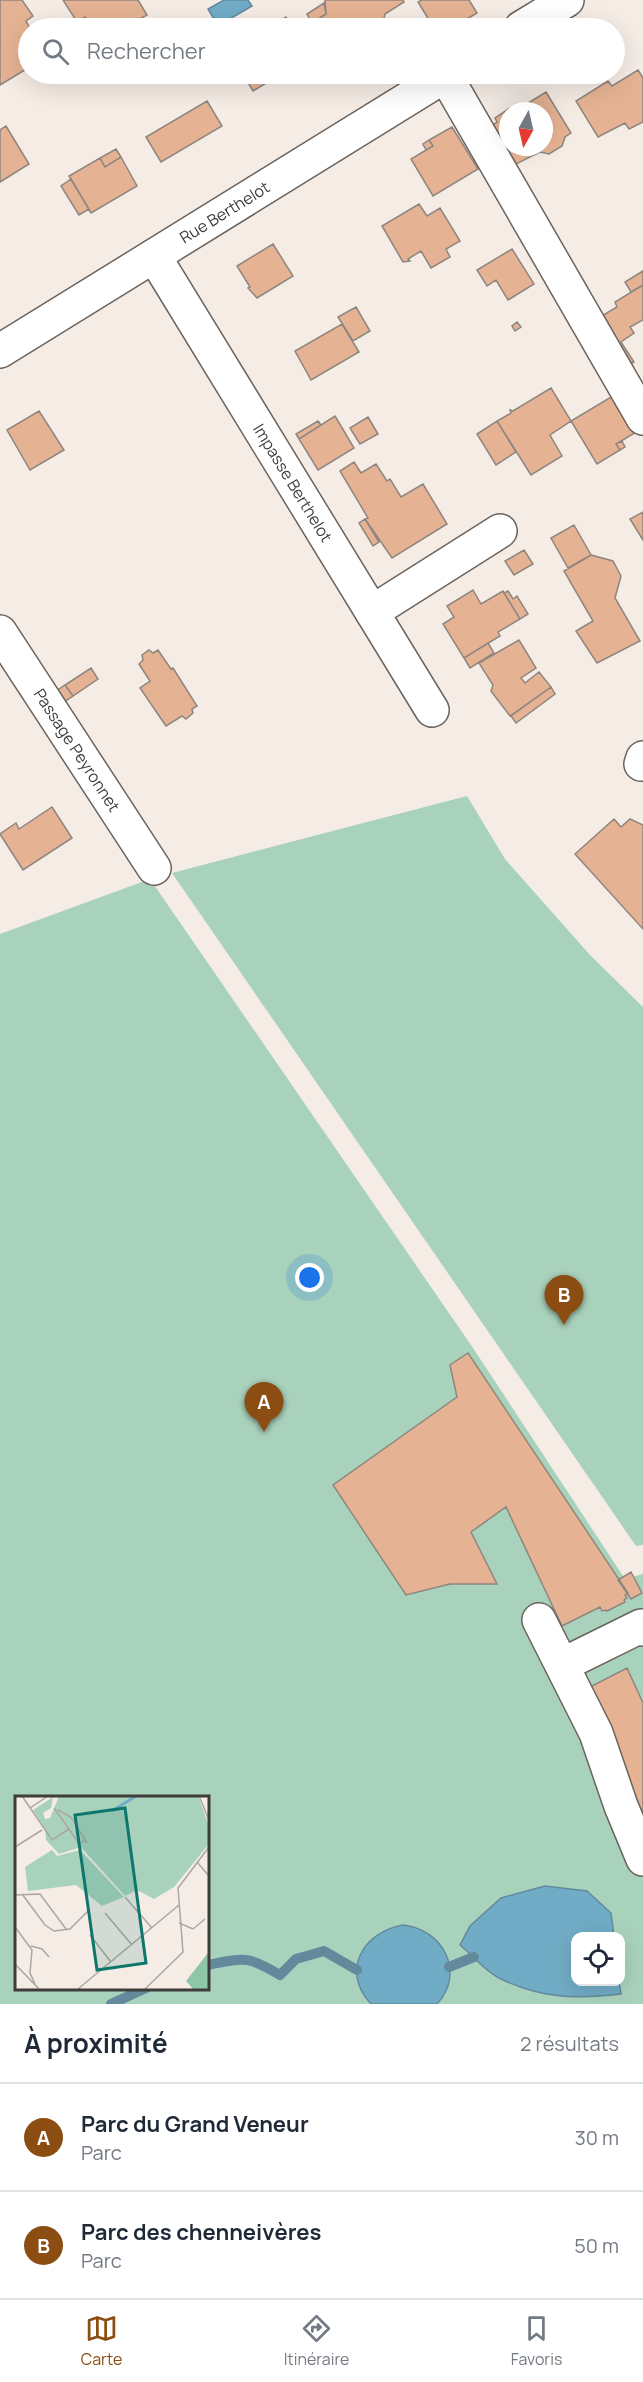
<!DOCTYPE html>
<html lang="fr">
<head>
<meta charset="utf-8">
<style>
	:root { --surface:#fff; --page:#f6f6f7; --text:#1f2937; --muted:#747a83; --line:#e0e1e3; --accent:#8b4d11 }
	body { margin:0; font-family:Manrope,sans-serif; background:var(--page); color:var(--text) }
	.controls { position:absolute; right:18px; bottom:18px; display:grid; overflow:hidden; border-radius:12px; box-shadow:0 6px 24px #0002 }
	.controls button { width:54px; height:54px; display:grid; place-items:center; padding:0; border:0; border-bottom:2px solid var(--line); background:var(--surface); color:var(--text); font:30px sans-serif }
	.compass { position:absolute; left:499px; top:102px; width:54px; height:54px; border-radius:50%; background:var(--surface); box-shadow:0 6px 24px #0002; rotate:188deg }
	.you { position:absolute; left:310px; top:1278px; width:21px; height:21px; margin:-15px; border:4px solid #fff; border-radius:50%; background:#1a73e8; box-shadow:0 0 0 9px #1a73e833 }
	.badge { display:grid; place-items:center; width:39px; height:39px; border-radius:50%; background:var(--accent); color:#fff; font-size:20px; font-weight:700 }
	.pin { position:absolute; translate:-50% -50px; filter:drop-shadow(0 2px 3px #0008) }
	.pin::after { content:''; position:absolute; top:32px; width:21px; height:18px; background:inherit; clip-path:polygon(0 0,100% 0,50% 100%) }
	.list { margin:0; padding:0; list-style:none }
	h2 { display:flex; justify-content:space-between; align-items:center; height:78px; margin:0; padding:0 24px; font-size:26px }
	h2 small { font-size:20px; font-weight:400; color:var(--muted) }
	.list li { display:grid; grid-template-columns:39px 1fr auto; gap:18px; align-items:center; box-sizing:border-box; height:108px; padding:0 24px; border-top:2px solid var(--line) }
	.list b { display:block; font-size:22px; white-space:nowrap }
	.list p { margin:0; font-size:20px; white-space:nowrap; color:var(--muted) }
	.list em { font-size:20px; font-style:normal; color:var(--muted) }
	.icon { flex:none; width:33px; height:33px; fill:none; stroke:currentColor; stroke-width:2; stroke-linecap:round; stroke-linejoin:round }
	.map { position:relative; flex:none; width:643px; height:2004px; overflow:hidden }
	.search { position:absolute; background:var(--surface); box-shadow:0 6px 24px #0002; left:18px; right:18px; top:18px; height:66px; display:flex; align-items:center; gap:15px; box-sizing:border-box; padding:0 21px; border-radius:33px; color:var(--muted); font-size:22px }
	.sheet { height:294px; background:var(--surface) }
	nav { display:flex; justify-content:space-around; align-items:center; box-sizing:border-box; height:84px; border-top:2px solid var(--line); background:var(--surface); font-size:16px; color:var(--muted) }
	nav a { display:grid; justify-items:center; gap:3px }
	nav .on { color:var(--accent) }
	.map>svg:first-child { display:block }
	.green { fill:#a9d2bc; fill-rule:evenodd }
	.water { fill:#71acc6; stroke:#628a9c; stroke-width:1.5 }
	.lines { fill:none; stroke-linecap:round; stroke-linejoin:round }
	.stream { stroke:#628a9c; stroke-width:10 }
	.building { fill:#e5b393; stroke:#8e857f; stroke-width:1.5 }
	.minor-casing { stroke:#6b635d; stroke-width:36 }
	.minor { stroke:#fff; stroke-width:33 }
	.labels { text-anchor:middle; stroke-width:5; stroke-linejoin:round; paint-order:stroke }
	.street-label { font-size:16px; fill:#3f3c39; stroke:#fff }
	.inset-river { fill:none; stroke:#71acc6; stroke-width:3 }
	.inset-road { fill:none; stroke:#aca6a0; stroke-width:1.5 }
	.view { fill:#0f766e; fill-opacity:0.15; stroke:#0f766e; stroke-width:3 }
	.inset-edge { fill:none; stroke:#3f3c39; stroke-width:3 }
</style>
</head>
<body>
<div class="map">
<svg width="643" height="2004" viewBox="0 0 643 2004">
	<rect width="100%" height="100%" fill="#f5ece5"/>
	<path class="green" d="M467 796 505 859 590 955 643 1007V1545L636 1546 172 873Z
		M150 879 473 1348 625 1579 643 1574V2004H0V934ZM16 1797H207V1988H16ZM576 1936H620V1982H576Z"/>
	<path class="water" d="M224 0H248L252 6 218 26 208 9Z
		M545 1886 587 1891 611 1913 614 1936H576V1982H619L621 1994C576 1999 541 1999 499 1978 485 1971 472 1955 460 1945L470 1926 501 1898Z
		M403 1925C443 1929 466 1973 437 2004H371C340 1971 363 1932 403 1925Z"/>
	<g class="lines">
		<path class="stream" d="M207 1965C244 1958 247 1955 280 1975L296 1959 324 1951 357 1970
			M449 1967 474 1957
			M111 2004 146 1988"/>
	</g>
	<path class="building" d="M0 0H22L33 16 26 21 30 28H28V68L0 85Z
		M63 0H138L147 15 129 25 125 19 115 25 117 28H89L91 27 85 17 77 22Z
		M325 0H403L404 2 385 14 382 28H369L367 26H362L357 23 348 28H316L312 23 326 14Z
		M422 0H469L477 13 452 28H434L418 2Z
		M324 3 326 14 312 23 307 14Z
		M286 17 292 28H267Z
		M638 70 643 78V122L629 129 625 123 598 137 576 101 608 81 612 86Z
		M243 74H277L274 75 275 78 253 91Z
		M546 92 571 133 565 137 562 146 549 154 540 152 504 170 481 133 497 122 495 118 510 108 512 111H508V147H544V111H515Z
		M207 101 222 126 161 162 146 137Z
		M6 126 29 164 0 182V130Z
		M452 127 478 169 433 196 411 159 433 146 429 140Z
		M429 140 433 146 426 150 423 144Z
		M116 149 121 157 105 167 100 158Z
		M121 157 137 186 91 213 69 176 100 158 105 167Z
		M71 179 89 209 79 215 61 186Z
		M419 204 427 216 440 208 460 241 446 249 450 257 431 268 421 251 408 259 410 261 403 262 382 226Z
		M273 244 293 276 257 298 248 288 250 287 237 266Z
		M512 249 534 284 508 300 496 280 487 286 477 270Z
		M643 271V285L631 292 625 282Z
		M643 285V320L630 327 634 333 621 342 634 362 624 368 595 320 617 307 615 302Z
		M356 307 370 331 353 341 338 317Z
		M517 322 521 327 515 331 512 326Z
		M342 324 359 352 311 380 295 351Z
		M551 388 571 421 550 435 562 456 531 475 497 421 511 413 510 410 513 411Z
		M616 394 638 431 616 444 620 450 597 464 571 421Z
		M39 411 64 450 30 470 7 430Z
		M335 416 354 448 318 470 299 439Z
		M368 417 378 434 360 444 350 428Z
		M318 421 321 425 299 439 296 434Z
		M497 421 516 452 496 465 477 434Z
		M622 441 625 447 620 450 616 444Z
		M354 462 361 473 376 464 387 481 390 479 401 497 423 484 447 524 392 558 365 519 368 518 340 471Z
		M643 512V540L630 519Z
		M365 519 379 542 373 546 359 523Z
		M574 525 591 555 568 568 551 538Z
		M524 550 533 564 514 575 505 561Z
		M591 555 613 561 621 576 615 598 640 641 597 663 576 631 593 621 564 571Z
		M473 590 481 604 503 591 520 619 498 632 500 636 464 658 443 624 454 617 447 606Z
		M508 591 513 599 517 596 528 614 520 619 504 593Z
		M519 640 536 668 521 678 525 683 539 672 551 687 510 716 491 691 493 685 479 663Z
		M488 643 494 653 470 668 464 658Z
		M149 650 153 653 158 650 171 669 173 668 197 706 192 709 193 713 186 719 182 716 166 726 140 688 150 681 139 664 143 660 142 655Z
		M91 668 98 679 73 696 65 685Z
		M65 685 73 696 61 704 53 693Z
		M551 687 555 694 516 723 511 716Z
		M52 807 72 838 23 870 0 834 16 823 19 829Z
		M614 819 621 827 630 819 643 825V929L575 854Z
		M468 1353 628 1593 625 1595 627 1598 624 1600 625 1602 607 1611 606 1610 602 1611 600 1607 562 1626 506 1507 471 1532 497 1584H450L406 1595 333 1485 457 1397 450 1365Z
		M631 1572 642 1593 631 1599 618 1580Z
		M627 1668 643 1703V1822L584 1690Z"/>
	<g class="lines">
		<g class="minor-casing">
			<g id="minor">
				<path d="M521 28 567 0"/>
				<path d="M445 75 643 418"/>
				<path id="s1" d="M154 256 432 710"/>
				<path id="s2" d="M0 351 448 74"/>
				<path d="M372 612 500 531"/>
				<path id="s3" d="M0 632 154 868"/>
				<path d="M641 764 643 758"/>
				<path d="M539 1620 596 1733 621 1806 643 1859"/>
				<path d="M562 1665 641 1626 643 1629"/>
			</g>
		</g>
		<use href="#minor" class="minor"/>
	</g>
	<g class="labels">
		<g class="street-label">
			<text dy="6" stroke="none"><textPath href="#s2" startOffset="264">Rue Berthelot</textPath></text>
			<text dy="6" stroke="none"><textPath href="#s1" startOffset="266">Impasse Berthelot</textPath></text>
			<text dy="6" stroke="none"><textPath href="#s3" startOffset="141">Passage Peyronnet</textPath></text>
		</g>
	</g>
	<g transform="translate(15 1796)">
		<rect width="194" height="194" fill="#f5ece5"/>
		<path d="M44 0H183L193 27V49L159 91 139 103 122 94 110 100 66 51 44 58 31 44 30 33 18 14 38 1 36 12 28 17 30 23 35 22ZM37 54 42 60 65 54 109 101 87 110 61 89 13 95 10 71Z" fill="#a9d2bc"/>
		<path d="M193 157V193H178L171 185Z" fill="#8dc6a9"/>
		<path class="inset-river" d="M97 15 121 0"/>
		<path class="inset-road" d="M7 0 37 44 54 33 39 12M184 0 194 24M15 12 33 0M43 14 56 21 72 47M54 33 64 48 70 44M0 51 27 34M182 66 194 80M7 98 30 129 39 135 55 133 73 115M0 99 25 98 51 133M110 101 137 132M90 117 117 149M164 127 178 133 190 123M0 131 17 154 15 177 20 188M75 139 96 166M16 150 27 153 34 161M0 168 24 193M63 193 164 109M130 193 168 156 163 92 194 51"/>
		<path class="view" d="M110 12 131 167 82 174 60 19Z"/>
		<rect width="194" height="194" class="inset-edge"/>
	</g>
</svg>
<div class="controls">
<button><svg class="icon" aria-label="locate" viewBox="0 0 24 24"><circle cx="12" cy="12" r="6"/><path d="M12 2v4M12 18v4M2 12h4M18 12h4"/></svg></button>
</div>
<svg class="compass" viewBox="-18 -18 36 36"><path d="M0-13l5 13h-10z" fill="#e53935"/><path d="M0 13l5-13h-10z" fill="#747a83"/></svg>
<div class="you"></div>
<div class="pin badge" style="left:264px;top:1432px">A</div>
<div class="pin badge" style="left:564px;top:1325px">B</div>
<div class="search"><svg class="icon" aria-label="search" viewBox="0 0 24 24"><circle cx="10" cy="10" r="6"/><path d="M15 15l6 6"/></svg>Rechercher</div>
</div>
<section class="sheet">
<h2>À proximité<small>2 résultats</small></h2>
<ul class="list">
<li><span class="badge">A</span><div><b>Parc du Grand Veneur</b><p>Parc</p></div><em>30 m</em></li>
<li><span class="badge">B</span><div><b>Parc des chenneivères</b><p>Parc</p></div><em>50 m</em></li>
</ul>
</section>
<nav>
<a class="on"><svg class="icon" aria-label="map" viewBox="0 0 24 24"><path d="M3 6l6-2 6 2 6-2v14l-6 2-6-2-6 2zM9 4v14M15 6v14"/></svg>Carte</a>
<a><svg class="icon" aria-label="directions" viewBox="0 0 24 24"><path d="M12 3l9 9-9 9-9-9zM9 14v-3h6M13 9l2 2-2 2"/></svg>Itinéraire</a>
<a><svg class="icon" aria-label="saved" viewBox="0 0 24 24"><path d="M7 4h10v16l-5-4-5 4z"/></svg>Favoris</a>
</nav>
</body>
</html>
